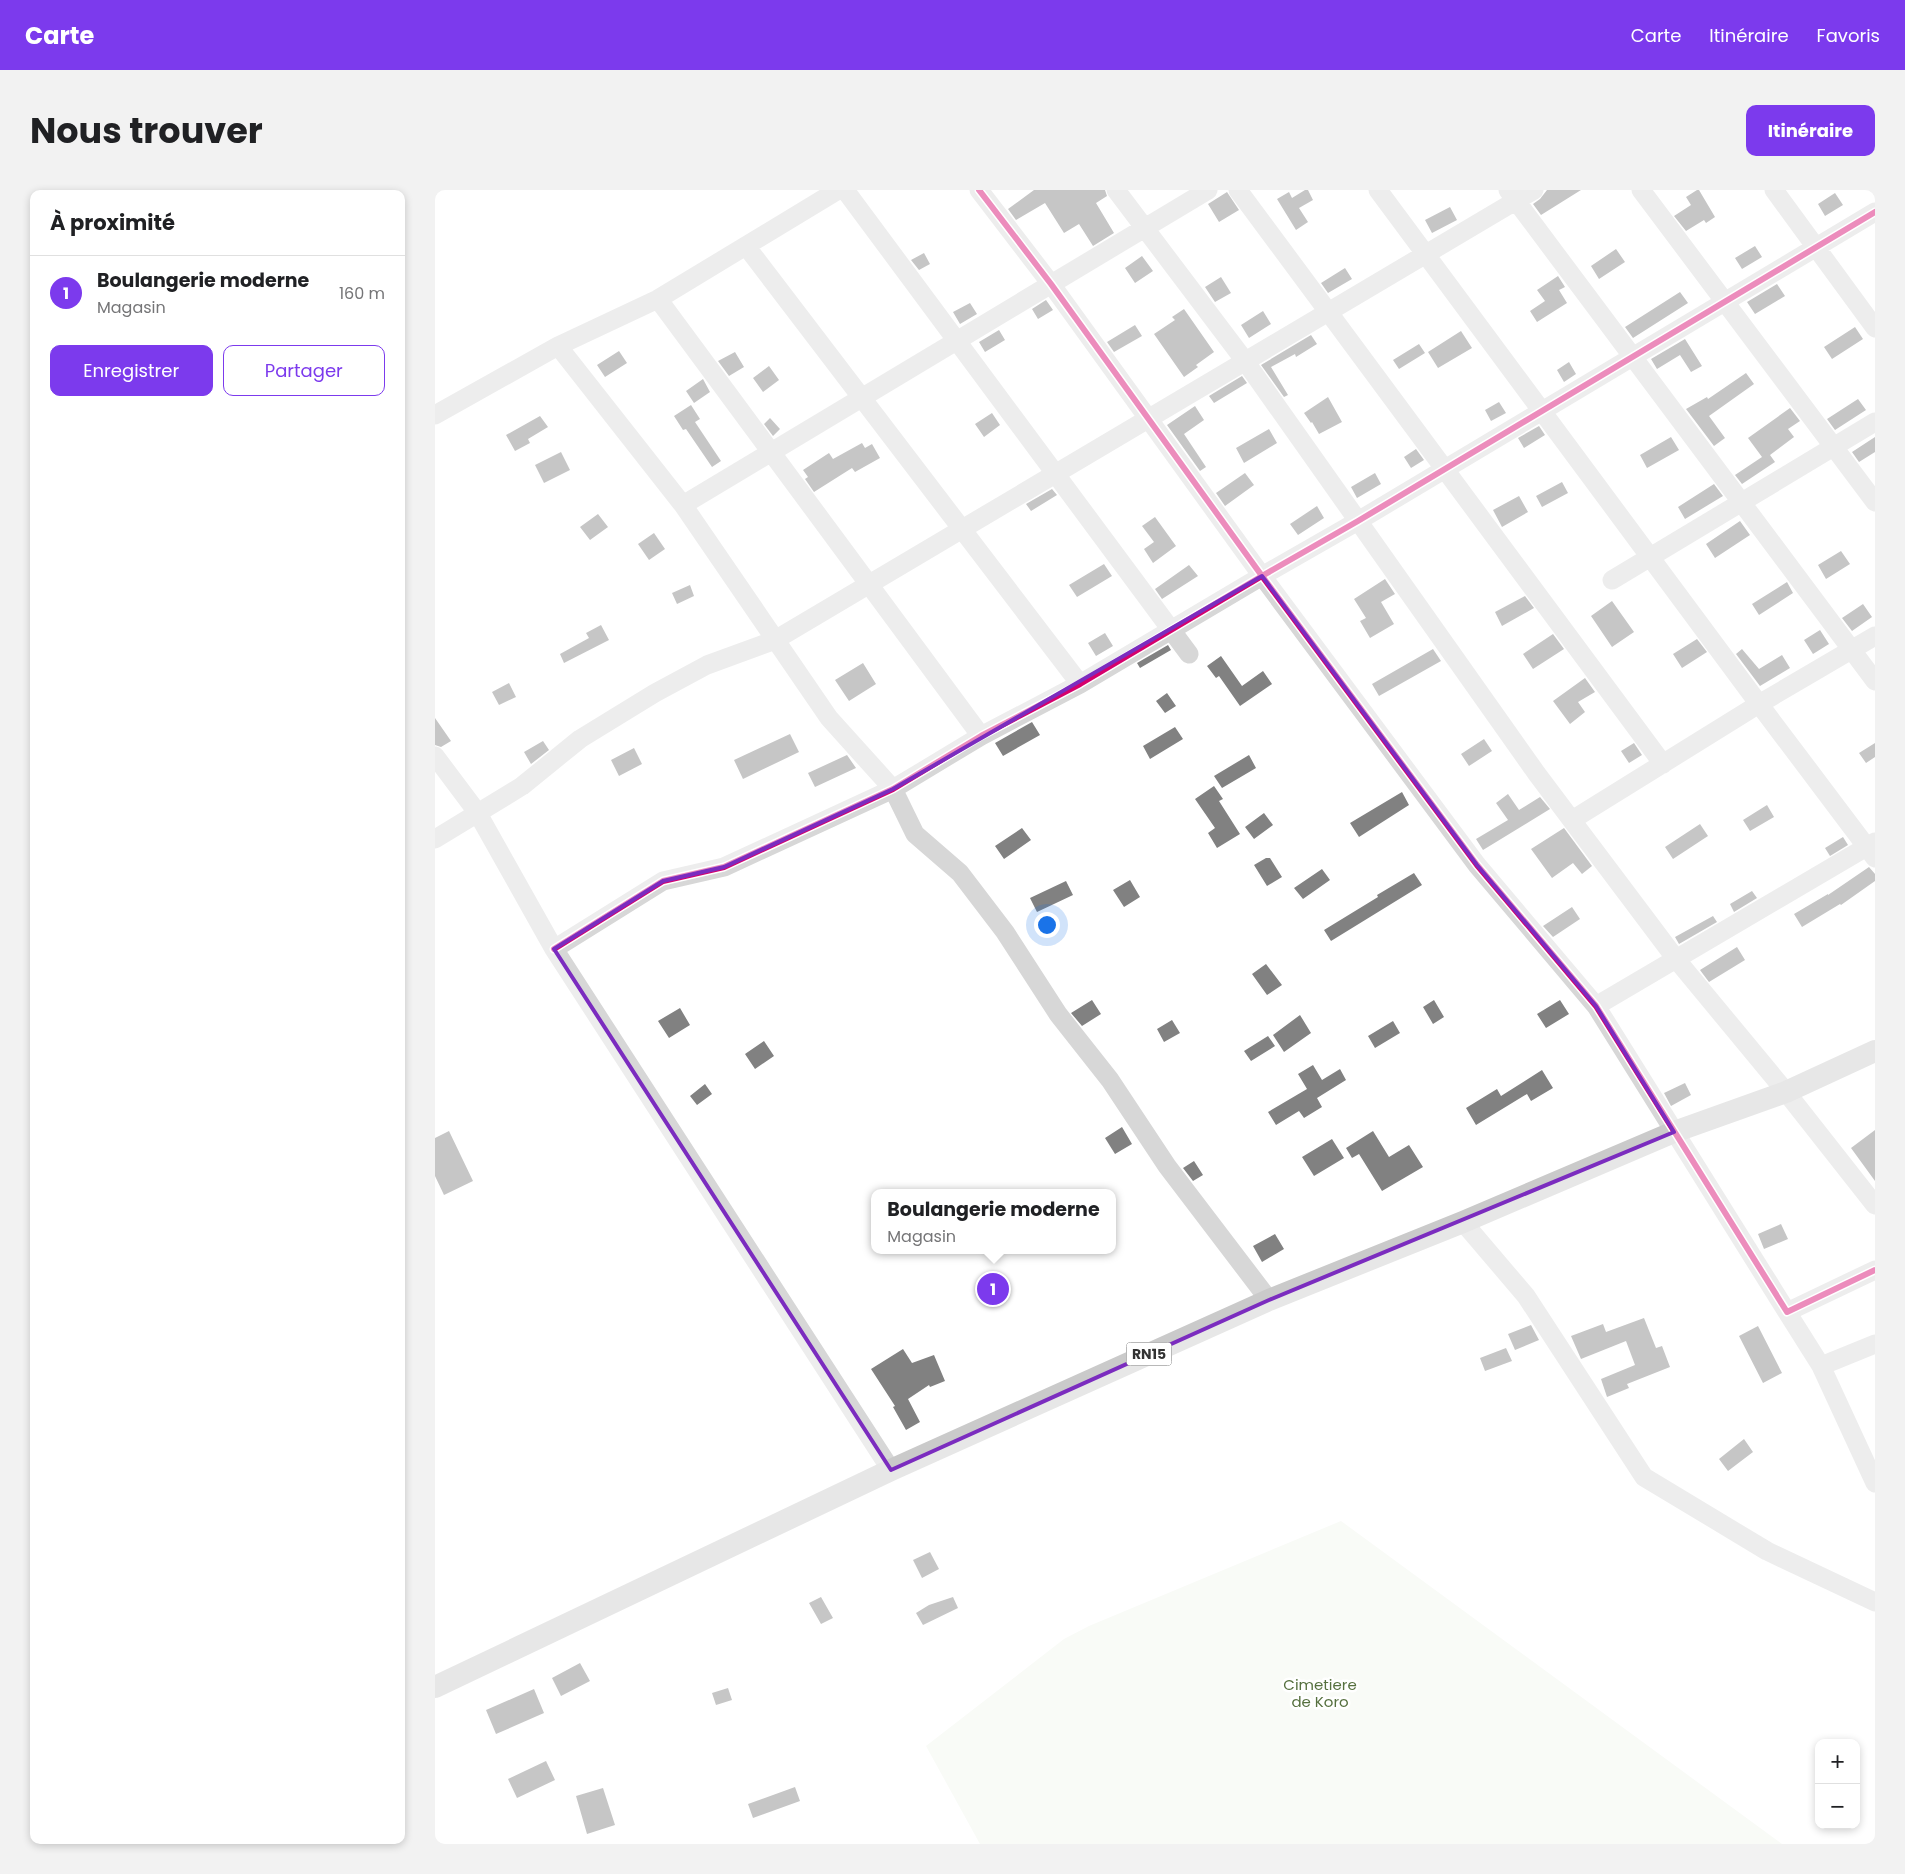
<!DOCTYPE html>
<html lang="fr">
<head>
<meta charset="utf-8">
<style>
	:root { --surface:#fff; --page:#f2f2f2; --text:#202124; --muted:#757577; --line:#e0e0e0; --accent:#7c3aed }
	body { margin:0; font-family:Poppins,sans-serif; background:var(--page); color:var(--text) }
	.controls { position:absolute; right:15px; bottom:15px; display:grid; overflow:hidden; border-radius:10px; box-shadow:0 2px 8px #0003 }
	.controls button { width:45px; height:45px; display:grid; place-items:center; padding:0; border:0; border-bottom:1px solid var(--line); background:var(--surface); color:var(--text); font:25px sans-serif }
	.you { position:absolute; left:611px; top:734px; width:18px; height:18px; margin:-12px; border:4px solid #fff; border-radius:50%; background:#1a73e8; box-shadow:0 0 0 8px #1a73e833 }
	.badge { display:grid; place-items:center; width:32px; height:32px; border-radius:50%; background:var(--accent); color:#fff; font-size:16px; font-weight:700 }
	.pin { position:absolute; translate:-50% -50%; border:2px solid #fff; box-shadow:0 1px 5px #0006 }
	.popup { position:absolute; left:436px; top:999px; width:245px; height:65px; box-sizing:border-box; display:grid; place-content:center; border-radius:10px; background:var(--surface); filter:drop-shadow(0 1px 4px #0005); font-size:16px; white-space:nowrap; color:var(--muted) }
	.popup b { font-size:19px; color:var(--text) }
	.popup::after { content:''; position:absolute; left:50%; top:100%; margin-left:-10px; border:10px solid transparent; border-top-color:var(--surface) }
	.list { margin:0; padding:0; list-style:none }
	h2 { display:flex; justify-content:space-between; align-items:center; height:65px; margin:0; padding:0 20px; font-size:21px }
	h2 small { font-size:16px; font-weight:400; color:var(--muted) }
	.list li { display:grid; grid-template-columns:32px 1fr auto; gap:15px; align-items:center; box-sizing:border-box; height:75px; padding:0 20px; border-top:1px solid var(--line) }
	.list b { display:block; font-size:19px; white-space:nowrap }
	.list p { margin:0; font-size:16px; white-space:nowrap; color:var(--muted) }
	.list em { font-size:16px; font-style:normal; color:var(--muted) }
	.actions { display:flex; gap:10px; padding:15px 20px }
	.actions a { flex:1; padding:11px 0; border:1px solid var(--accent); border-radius:10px; text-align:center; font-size:18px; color:var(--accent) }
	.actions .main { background:var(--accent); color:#fff }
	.map { position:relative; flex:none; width:1440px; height:1654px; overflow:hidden; border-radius:10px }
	header { display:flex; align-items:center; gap:30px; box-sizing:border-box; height:70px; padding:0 25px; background:var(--accent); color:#fff }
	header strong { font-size:24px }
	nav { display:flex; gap:28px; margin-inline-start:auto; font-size:18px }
	.intro { display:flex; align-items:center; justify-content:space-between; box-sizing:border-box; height:120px; padding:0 30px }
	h1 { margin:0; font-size:35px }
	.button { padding:12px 22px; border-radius:10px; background:var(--accent); color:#fff; font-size:18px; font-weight:700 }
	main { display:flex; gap:30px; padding:0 30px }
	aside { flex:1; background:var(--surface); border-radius:10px; box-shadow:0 2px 8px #0003 }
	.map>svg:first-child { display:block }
	.green { fill:#f1f5ed }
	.building { fill:#818181 }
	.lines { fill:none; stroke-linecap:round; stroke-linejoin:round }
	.minor { stroke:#d7d7d7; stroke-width:19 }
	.major { stroke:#cacaca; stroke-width:22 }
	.cycleway-casing { stroke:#fff; stroke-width:9 }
	.cycleway { stroke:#d6006c; stroke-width:6 }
	.marked { fill:none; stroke:#7b2cbf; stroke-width:4; stroke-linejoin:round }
	.labels { text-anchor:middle; stroke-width:5; stroke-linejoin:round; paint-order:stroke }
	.shield { fill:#fff; stroke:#707070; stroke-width:1 }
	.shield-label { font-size:14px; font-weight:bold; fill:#333 }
	.park-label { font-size:15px; fill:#56703f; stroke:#fff }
</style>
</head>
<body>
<header>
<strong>Carte</strong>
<nav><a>Carte</a><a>Itinéraire</a><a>Favoris</a></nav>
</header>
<div class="intro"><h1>Nous trouver</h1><a class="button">Itinéraire</a></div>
<main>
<aside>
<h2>À proximité<small></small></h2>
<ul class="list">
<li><span class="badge">1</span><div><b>Boulangerie moderne</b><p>Magasin</p></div><em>160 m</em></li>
</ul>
<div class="actions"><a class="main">Enregistrer</a><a>Partager</a></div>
</aside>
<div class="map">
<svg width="1440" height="1654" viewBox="0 0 1440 1654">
	<rect width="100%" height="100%" fill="#fff"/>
	<path class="green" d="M906 1331 1347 1654H545L491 1556 629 1449 654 1436Z"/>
	<path class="building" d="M599 0H670L672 6 661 13 679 43 658 56 644 34 629 43 610 13 581 30 573 19Z
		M870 0H873L878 10 864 18 873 32 861 40 842 9 854 2 857 8Z
		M1112 0H1146L1106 25 1098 14 1105 9Z
		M1262 0H1264L1280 27 1271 33 1269 30 1251 41 1239 26 1256 15 1251 7Z
		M792 2 804 20 784 32 773 14Z
		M1400 3 1408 15 1390 26 1383 14Z
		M1015 17 1022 30 997 43 990 30Z
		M1320 56 1327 67 1307 79 1300 68Z
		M1181 59 1190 72 1164 89 1156 76Z
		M489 63 495 74 484 80 476 70Z
		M707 66 718 81 700 93 690 78Z
		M910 78 917 89 893 103 886 93Z
		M1123 86 1130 97 1124 100 1132 113 1102 132 1095 121 1110 111 1102 100Z
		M786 87 796 103 780 112 770 97Z
		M1342 94 1350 106 1320 124 1312 112Z
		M1245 102 1253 113 1198 148 1190 137Z
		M611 110 618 120 603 129 597 119Z
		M535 113 542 124 525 134 518 122Z
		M749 119 779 162 761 175 763 177 749 187 719 144 740 130 737 127Z
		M828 121 836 134 814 148 806 135Z
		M700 135 707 146 679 162 672 152Z
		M1420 137 1428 149 1397 169 1389 157Z
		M564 140 570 150 550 162 544 152Z
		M1026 141 1037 158 1003 178 993 162Z
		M876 145 882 154 861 167 860 164 836 177 853 205 849 207 826 175Z
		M1250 149 1267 176 1256 182 1245 165 1222 179 1216 169Z
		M984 154 990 163 964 179 958 170Z
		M184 161 192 173 170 187 162 175Z
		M300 162 309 177 294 186 283 171Z
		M1134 172 1141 184 1129 192 1122 180Z
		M334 176 344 190 328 202 318 188Z
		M1311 183 1319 194 1274 226 1290 248 1279 256 1251 219 1272 207 1273 209Z
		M807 186 812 193 779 213 774 206Z
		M268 189 275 202 259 213 251 201Z
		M893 207 907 232 884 244 877 232 876 233 869 223Z
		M1423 209 1431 220 1400 240 1392 229Z
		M1064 212 1071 223 1056 231 1050 220Z
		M256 215 265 229 260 232 286 271 277 277 251 239 248 240 239 226Z
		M760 216 769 230 749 244 771 277 765 281 732 235Z
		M1355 218 1365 231 1353 239 1359 247 1335 265 1340 272 1307 294 1300 285 1327 267 1313 248Z
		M557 223 565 235 549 247 540 234Z
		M105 226 113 237 93 249 95 253 80 261 71 245Z
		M335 228 345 239 338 246 329 234Z
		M1104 236 1110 245 1089 258 1083 248Z
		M834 239 842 253 809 273 801 258Z
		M1236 247 1244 260 1212 278 1205 265Z
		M1440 247V262L1424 272 1417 262Z
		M427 253 430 258 437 254 445 268 420 282 417 278 379 302 370 289 373 287 368 280 394 263 398 269Z
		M981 259 989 270 976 278 969 267Z
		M126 262 135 280 109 293 100 275Z
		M810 283 819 295 790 316 781 303Z
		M940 283 946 294 922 308 916 297Z
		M1127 292 1133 303 1107 317 1101 306Z
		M1279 294 1288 306 1250 329 1243 317Z
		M617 299 622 305 596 321 591 314Z
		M1084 306 1093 322 1067 337 1058 320Z
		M882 316 889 328 863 345 855 334Z
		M163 324 173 337 155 350 145 337Z
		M720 327 741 356 718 373 709 359 719 352 707 336Z
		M1305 331 1315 345 1280 368 1271 354Z
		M219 343 230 359 214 370 203 354Z
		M1406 361 1415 374 1391 389 1383 375Z
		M669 374 677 386 642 407 634 395Z
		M754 375 763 386 727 409 720 399Z
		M950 389 960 404 946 412 959 434 935 448 925 431 931 428 919 409Z
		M1352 392 1358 403 1324 425 1317 414Z
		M255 395 259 406 242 414 237 403Z
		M1090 406 1099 418 1067 436 1060 422Z
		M1177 411 1199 442 1177 457 1156 426Z
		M1428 414 1437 427 1417 441 1407 428Z
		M166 435 174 450 129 473 125 464 154 448 151 443Z
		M1385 440 1394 454 1378 464 1369 450Z
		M670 443 678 456 661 466 653 453Z
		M1118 444 1129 459 1098 479 1088 464Z
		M1262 449 1272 462 1247 478 1238 464Z
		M733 455 736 460 705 478 702 473Z
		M998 459 1006 471 944 506 937 494Z
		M1307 459 1324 479 1347 465 1355 478 1325 496 1301 464Z
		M786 466 807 496 828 481 837 494 805 516 784 486 781 488 772 476Z
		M428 473 441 494 414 511 400 490Z
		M1150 488 1160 502 1143 512 1150 522 1135 534 1118 511Z
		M74 493 81 507 64 515 57 502Z
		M732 503 741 516 730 523 721 511Z
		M0 528 16 551 6 557 0 555Z
		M597 532 605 545 568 566 560 553Z
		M740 537 748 549 715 569 708 556Z
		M355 544 364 562 308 589 299 570Z
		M1049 549 1057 561 1034 576 1026 564Z
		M108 551 114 560 96 574 89 562Z
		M1199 553 1207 565 1194 573 1186 561Z
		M1440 553V567L1431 573 1424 563Z
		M199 558 207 574 184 586 176 570Z
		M412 565 421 578 380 597 373 583Z
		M814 565 821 578 787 598 779 586Z
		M779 596 788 609 784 611 805 644 782 658 773 643 780 638 760 609Z
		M967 602 974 615 924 647 915 633Z
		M1073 604 1084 620 1105 607 1115 619 1048 660 1041 649 1073 630 1061 613Z
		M1332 615 1339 627 1315 641 1308 630Z
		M829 623 838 635 819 649 810 637Z
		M1265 634 1273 646 1238 669 1230 657Z
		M587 638 596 650 569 669 560 656Z
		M1129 638 1157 676 1147 684 1138 673 1117 688 1096 659Z
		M1408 647 1413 655 1395 666 1390 658Z
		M831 668H835L847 687 832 696 819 675Z
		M1434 677 1440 684V691L1406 715 1405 714 1367 737 1359 724 1393 704V705Z
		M887 679 895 690 868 709 859 698Z
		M979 683 987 695 896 751 889 740 943 707 942 705Z
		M695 690 705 707 689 717 678 700Z
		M631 691 638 705 602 722 595 708Z
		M1317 701 1322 708 1299 722 1295 714Z
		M1137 717 1145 729 1118 747 1108 736Z
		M1278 726 1282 732 1244 754 1240 747Z
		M1302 757 1310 770 1274 792 1265 780Z
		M831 774 847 795 832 805 817 784Z
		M657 810 666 824 647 836 636 823Z
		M999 810 1009 827 998 834 988 817Z
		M1125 810 1134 824 1111 838 1102 824Z
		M245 818 255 835 234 848 223 831Z
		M865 825 876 843 849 862 838 845Z
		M737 830 745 843 729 852 722 839Z
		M958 831 965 843 940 858 933 846Z
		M833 846 840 856 816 871 809 861Z
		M329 851 339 866 320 879 310 864Z
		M878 875 887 890 905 879 911 890 882 908 887 917 869 928 864 921 841 935 833 922 872 899 863 884Z
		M1107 880 1118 898 1096 911 1092 904 1041 935 1031 918 1062 899 1066 906Z
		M1250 893 1256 905 1236 916 1229 903Z
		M270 894 277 904 262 915 255 906Z
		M687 937 697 954 680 964 670 948Z
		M1440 940V991L1416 958Z
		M14 941 38 991 9 1005 0 986V948Z
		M938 941 954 967 974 955 988 977 947 1001 924 964 917 968 911 958Z
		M897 949 909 968 879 986 867 967Z
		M759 971 768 985 758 991 748 978Z
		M1346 1034 1353 1049 1329 1059 1323 1044Z
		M840 1044 849 1059 827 1072 818 1056Z
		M1209 1128 1221 1158 1227 1156 1235 1177 1192 1194 1194 1198 1172 1207 1166 1189 1200 1175 1191 1151 1146 1169 1136 1146 1168 1134 1171 1142Z
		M1096 1135 1104 1150 1080 1160 1073 1144Z
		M1323 1136 1347 1183 1328 1193 1304 1146Z
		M1071 1158 1077 1171 1050 1181 1045 1168Z
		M468 1159 477 1173 499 1165 510 1191 495 1197 494 1195 473 1209 485 1232 471 1240 458 1217 460 1216 436 1179Z
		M1309 1249 1318 1262 1293 1281 1284 1269Z
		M495 1362 504 1379 487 1388 478 1370Z
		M386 1407 398 1428 386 1434 374 1413Z
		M518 1407 523 1418 488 1435 481 1423 494 1415Z
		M145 1473 155 1491 126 1506 117 1488Z
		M293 1498 297 1510 281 1515 277 1503Z
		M99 1499 109 1523 61 1544 51 1520Z
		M111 1571 120 1590 82 1608 73 1589Z
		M360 1597 365 1611 318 1628 313 1614Z
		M168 1598 180 1635 152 1644 141 1606Z"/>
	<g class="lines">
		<path class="minor" d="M410 0 754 464
			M544 0 616 94 827 386 1042 675 1161 816 1352 1122 1440 1080
			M681 0 810 171 1102 584 1241 769 1351 902 1440 1015
			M803 0 1228 574
			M943 0 1318 506 1440 668
			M1073 0 1440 491
			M1206 0 1440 312
			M1339 0 1440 138
			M311 56 645 494
			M223 109 546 546
			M123 156 248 315 394 528 458 599 480 644 525 683 570 742 623 824 675 890 732 976 834 1110
			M0 225 123 156 223 109 403 0
			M248 315 773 0
			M1177 390 1440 232
			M0 566 42 622 119 759 456 1280
			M1137 630 1324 514 1440 446
			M0 649 87 596 145 549 220 503 272 475 340 450 1099 0
			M119 759 228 691 289 677 458 599 546 546 645 494 827 386 923 331 1440 22
			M1161 816 1440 652
			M1028 1032 1091 1106 1209 1287 1332 1361 1440 1412
			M1352 1122 1386 1176 1440 1293
			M1386 1176 1440 1154"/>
		<path class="major" d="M0 1497 456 1280 834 1110 1028 1032 1239 942 1351 902 1440 861"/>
		<g class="cycleway-casing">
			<path id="cycleway" d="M544 0 616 94 827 386 1042 675 1161 816 1352 1122 1440 1080
				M119 759 228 691 289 677 458 599 546 546 645 494 827 386 923 331 1440 22"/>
		</g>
		<use href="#cycleway" class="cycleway"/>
	</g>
	<path d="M0 0H1440V1654H0ZM827 386 1042 675 1161 816 1239 942 834 1110 456 1280 119 759 228 691 289 677 458 599Z" fill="#fff" fill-opacity=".55" fill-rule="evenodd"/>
	<path class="marked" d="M827 386 1042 675 1161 816 1239 942 834 1110 456 1280 119 759 228 691 289 677 458 599Z"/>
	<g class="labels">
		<rect class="shield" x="691.5" y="1152.5" width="45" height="23" rx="4"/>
		<g class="shield-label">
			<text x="714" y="1169">RN15</text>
		</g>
		<g class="park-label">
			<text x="885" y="1500">Cimetiere<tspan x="885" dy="17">de Koro</tspan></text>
		</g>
	</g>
</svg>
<div class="controls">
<button>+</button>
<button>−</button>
</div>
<div class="you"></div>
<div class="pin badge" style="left:558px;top:1099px">1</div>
<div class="popup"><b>Boulangerie moderne</b>Magasin</div>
</div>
</main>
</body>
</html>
